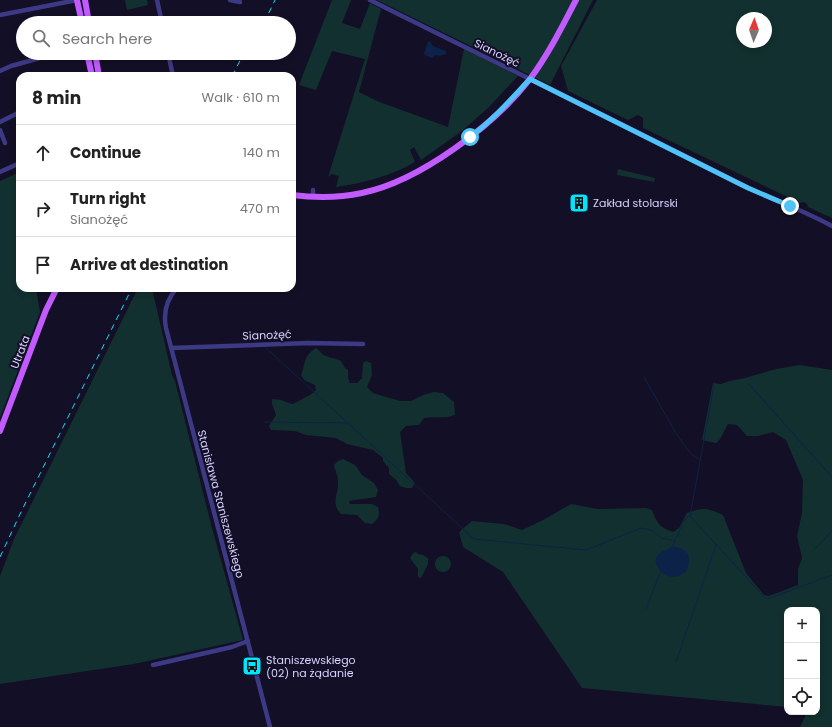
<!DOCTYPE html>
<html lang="en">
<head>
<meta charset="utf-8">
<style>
	:root { --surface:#fff; --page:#f2f2f2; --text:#222; --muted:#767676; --line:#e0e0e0 }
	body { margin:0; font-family:Poppins,sans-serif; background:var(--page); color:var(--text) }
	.controls { position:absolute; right:12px; bottom:12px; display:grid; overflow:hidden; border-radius:8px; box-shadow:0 2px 6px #0003 }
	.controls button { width:36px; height:36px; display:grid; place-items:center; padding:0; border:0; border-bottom:1px solid var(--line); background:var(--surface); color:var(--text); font:20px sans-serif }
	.compass { position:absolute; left:736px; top:12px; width:36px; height:36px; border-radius:50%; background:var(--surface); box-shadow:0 2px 6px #0003; rotate:2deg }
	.stop { position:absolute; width:12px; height:12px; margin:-9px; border:3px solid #4fc3f7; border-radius:50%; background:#fff }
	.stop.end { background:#4fc3f7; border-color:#fff; box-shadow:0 1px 4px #0008 }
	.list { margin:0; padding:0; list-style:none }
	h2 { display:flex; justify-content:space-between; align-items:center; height:52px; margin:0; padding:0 16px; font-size:17px }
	h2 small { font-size:13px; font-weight:400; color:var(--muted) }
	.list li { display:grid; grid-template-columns:26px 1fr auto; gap:12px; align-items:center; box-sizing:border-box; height:56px; padding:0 16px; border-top:1px solid var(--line) }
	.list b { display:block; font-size:15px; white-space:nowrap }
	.list p { margin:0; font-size:13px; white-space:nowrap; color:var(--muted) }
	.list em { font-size:13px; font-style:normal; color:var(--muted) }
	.icon { flex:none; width:22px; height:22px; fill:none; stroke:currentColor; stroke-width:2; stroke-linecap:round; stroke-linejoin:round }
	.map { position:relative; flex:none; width:832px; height:727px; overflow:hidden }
	.search { position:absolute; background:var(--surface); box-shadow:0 2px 6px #0003; left:16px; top:16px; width:280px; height:44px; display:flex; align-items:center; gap:10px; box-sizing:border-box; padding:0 14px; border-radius:22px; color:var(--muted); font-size:15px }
	.panel { position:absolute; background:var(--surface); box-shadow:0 2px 6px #0003; left:16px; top:72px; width:280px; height:220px; border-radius:12px }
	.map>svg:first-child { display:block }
	.green { fill:#12302f; fill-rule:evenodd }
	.water { fill:#0c2248 }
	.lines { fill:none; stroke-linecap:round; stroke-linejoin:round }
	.stream { stroke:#0c2248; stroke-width:1 }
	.minor { stroke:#3d3a85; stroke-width:4.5 }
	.major { stroke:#c25bff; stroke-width:6 }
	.rail { stroke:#00e5ff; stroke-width:1; stroke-dasharray:6 5; stroke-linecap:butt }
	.route { stroke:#4fc3f7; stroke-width:5 }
	.labels { text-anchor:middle; stroke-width:4; stroke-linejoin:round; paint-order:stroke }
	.street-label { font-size:11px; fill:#d9d4ff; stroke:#130f26 }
	.poi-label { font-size:11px; fill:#d9d4ff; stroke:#130f26; text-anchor:start }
</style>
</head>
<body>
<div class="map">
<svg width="832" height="727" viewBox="0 0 832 727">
	<rect width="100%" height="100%" fill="#130f26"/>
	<path class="green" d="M125 0H147L148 5 127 10Z
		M332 0H351L342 23 360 29 370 3 381 9 359 92 377 101 448 127 464 49 518 76 488 108 462 131 421 160 414 147 410 150 415 162C391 176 364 183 336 187L339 176 332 174 328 177 365 59 332 51 316 90 299 85Z
		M377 0H593L550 85Z
		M597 0H832V218L808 207 807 204 804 202 800 203 643 128V118L638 115 628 120 568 91 561 66ZM742 18H766V42H742Z
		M618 169 655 178 654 182 617 175Z
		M20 172V288H36L40 312 0 418V181Z
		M138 288H152L172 375 175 381 211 524 243 640 134 664 0 684V576L14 539Z
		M316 348C320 350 320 353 324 355 329 358 336 358 341 361L345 368 348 370V378L350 383H357L362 378 363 363 366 361 371 363 372 375 367 387 373 393 400 401H411L423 395 434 392 443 393 454 402 455 415C445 419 435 416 424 418L419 425 406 426 400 432 406 473 415 483 412 488H406L400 486 396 480 389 474V468L383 461V458L373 450 347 444 336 438 306 435 295 431 271 430 269 426 276 415 272 404V399C283 399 284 402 293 404L310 395 316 390 315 385 304 380 301 375C306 363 303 356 316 348Z
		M800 365 832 370V727H800L807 712H817V610H787V707L582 688 503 572 463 547 459 532 472 521 504 524 522 530 543 520 571 504 598 509 646 508 652 510C657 523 659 527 673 532L679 528 687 513C705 507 706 508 723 515L746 573 764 595 769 596 798 585V569L802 558 797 536 802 513 803 480 786 440 773 432 758 436H747L737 425 728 424C724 430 722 439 716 443L702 440 713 383 721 384 730 381 745 378 776 369Z
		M343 459 355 465 362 475 374 483 378 490 376 497 349 501 350 504H372L378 507C380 515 379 519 372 524L365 523 357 515 341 514C330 503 339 495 338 481 338 475 335 471 334 465L338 461Z
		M416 552 418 554 423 555 428 558V564L421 578 418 577V569L410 558 413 553Z
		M435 564a8 8 0 1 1 16 0a8 8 0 1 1-16 0Z"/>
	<path class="water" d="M430 41 433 46 446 51V54L440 56 435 55 432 58 425 55 424 53 428 42Z
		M672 547C680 546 689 551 689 560 690 579 665 583 657 566 652 555 663 551 672 547Z"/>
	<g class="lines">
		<path class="stream" d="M265 347 474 539 586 550 641 528 651 530 661 538 675 541
			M644 377 677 435 691 454 700 460
			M748 383 832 477
			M264 422 347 423
			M690 516 714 385
			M672 547 684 521 688 516H690L765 598H770L832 575
			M815 549 832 531
			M646 609 660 573
			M676 662 716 545"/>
		<path class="minor" d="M157 0 162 23
			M230 0 240 2
			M370 0C492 61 615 120 736 182 768 198 801 209 832 226
			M0 15 77 0
			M168 53 173 76
			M0 71 11 66 40 58
			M0 122 20 112
			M0 130 5 143
			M0 172 20 163
			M313 197V190
			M177 288C166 300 163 313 166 328L270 727
			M171 348 308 343 363 344
			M153 665 232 647 248 641"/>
		<path class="major" d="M77 0 82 23
			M85 0 89 23
			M87 53 92 76
			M95 53 99 76
			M292 195C315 198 339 198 362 193 420 181 494 125 530 79 548 55 562 27 576 0
			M0 431 46 310 57 288"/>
		<path class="rail" d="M264 23 275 0
			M232 76 244 53
			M0 557 21 512 132 288"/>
	</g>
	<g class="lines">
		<path class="route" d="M470 137C493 120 511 99 530 79L748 188 790 206"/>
	</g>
	<defs>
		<g id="building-square" transform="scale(1)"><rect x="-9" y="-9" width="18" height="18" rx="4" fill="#00e5ff" stroke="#130f26"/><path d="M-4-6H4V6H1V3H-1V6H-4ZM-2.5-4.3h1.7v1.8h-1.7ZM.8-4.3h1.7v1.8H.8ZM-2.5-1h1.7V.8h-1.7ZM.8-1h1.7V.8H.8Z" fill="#111"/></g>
		<g id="bus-square" transform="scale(1)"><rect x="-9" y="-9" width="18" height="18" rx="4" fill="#00e5ff" stroke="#130f26"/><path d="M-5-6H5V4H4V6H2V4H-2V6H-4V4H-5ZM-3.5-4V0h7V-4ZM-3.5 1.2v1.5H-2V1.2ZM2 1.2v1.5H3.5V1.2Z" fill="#111"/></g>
	</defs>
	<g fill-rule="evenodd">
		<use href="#building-square" x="579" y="203"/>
		<use href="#bus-square" x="252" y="666"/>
	</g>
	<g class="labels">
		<g class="street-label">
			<text transform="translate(497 53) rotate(26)" y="4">Sianożęć</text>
			<text transform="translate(267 335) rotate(-2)" y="4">Sianożęć</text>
			<text transform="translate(20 352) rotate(-69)" y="4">Utrata</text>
			<text transform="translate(221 504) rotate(75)" y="4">Stanisława Staniszewskiego</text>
		</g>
		<g class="poi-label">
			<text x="593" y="207">Zakład stolarski</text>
			<text x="266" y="664">Staniszewskiego<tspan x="266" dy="13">(02) na żądanie</tspan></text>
		</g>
	</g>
</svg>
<div class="controls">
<button>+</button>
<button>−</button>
<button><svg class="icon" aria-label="locate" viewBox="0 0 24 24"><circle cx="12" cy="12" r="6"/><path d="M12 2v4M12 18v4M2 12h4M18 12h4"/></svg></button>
</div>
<svg class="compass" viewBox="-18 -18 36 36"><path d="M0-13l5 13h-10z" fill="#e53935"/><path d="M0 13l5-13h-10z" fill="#767676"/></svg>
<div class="stop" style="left:470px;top:137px"></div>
<div class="stop end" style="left:790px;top:206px"></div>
<div class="search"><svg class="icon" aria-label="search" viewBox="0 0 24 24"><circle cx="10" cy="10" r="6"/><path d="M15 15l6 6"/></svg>Search here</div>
<section class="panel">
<h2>8 min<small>Walk · 610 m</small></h2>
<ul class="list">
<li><svg class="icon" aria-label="ahead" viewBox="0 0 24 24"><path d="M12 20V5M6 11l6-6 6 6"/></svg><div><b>Continue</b></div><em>140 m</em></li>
<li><svg class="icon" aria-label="right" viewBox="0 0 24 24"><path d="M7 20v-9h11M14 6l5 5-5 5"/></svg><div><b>Turn right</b><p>Sianożęć</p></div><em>470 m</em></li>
<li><svg class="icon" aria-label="arrive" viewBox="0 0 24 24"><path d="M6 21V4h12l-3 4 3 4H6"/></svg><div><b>Arrive at destination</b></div></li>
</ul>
</section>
</div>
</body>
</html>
